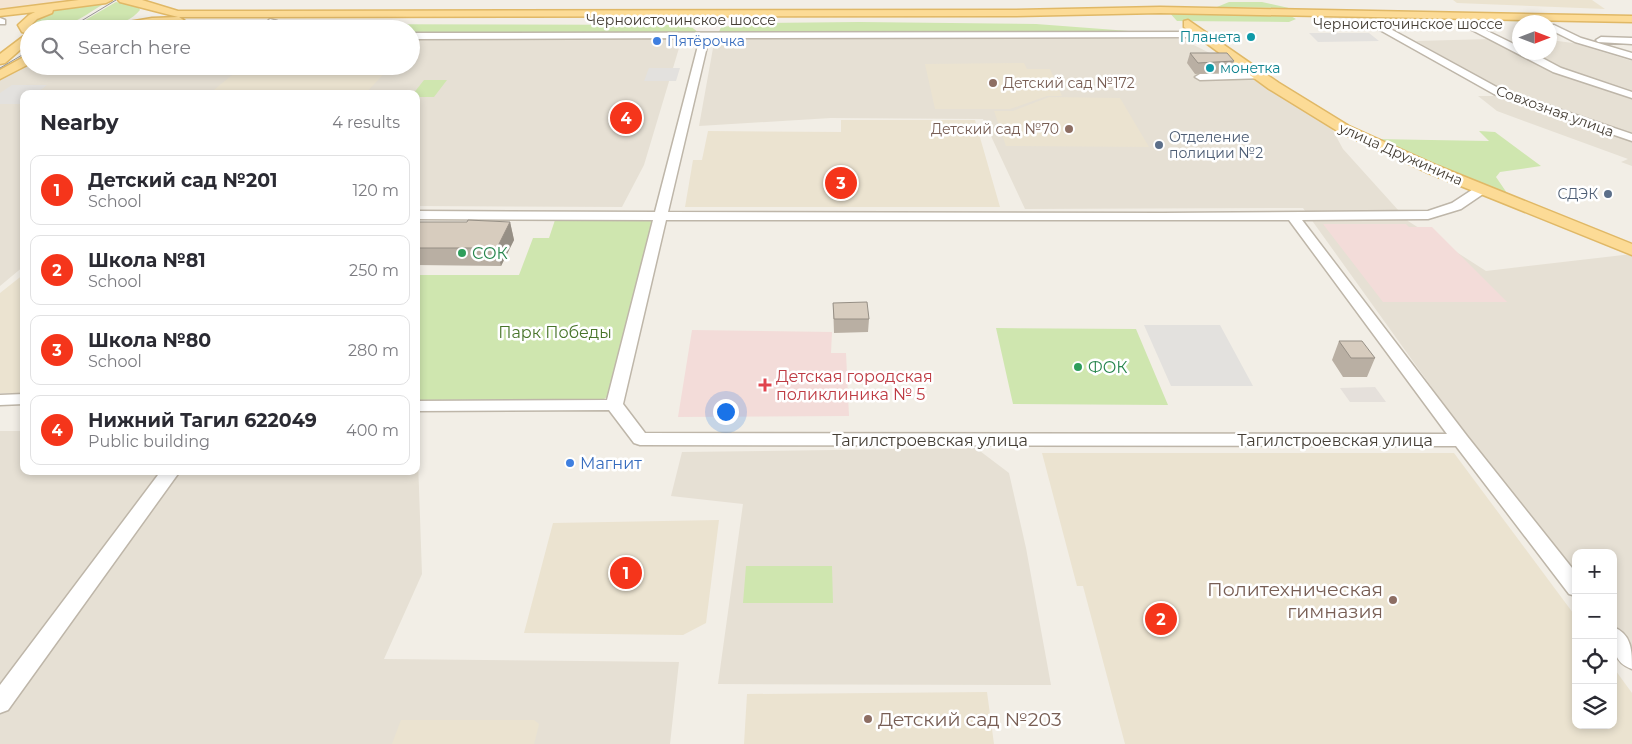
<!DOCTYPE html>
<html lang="en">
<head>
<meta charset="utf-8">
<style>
	:root { --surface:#fff; --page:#f7f7f7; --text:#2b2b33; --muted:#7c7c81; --line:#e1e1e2; --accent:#f5351b }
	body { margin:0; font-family:Montserrat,sans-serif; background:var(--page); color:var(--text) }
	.controls { position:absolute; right:15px; bottom:15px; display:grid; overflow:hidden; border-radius:10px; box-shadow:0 2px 8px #0003 }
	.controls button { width:45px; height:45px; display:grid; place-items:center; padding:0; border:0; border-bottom:1px solid var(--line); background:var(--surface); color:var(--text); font:25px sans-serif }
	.compass { position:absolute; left:1512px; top:15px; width:45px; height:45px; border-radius:50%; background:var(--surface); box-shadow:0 2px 8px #0003; rotate:90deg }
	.you { position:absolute; left:725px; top:411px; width:18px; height:18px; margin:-12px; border:4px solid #fff; border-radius:50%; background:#1a73e8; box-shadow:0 0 0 8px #1a73e833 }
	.badge { display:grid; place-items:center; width:32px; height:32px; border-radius:50%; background:var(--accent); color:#fff; font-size:16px; font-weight:700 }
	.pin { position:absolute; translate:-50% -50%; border:2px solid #fff; box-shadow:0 1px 5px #0006 }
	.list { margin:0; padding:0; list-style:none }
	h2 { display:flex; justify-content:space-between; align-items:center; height:65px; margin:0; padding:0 20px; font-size:21px }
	h2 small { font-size:16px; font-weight:400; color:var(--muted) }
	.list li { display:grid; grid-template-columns:32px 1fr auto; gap:15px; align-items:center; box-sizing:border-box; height:70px; margin:0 10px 10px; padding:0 10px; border:1px solid var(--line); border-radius:10px }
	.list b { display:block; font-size:19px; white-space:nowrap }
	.list p { margin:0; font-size:16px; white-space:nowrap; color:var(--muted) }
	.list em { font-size:16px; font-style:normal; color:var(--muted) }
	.icon { flex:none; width:28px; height:28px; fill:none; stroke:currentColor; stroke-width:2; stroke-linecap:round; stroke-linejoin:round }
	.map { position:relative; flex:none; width:1632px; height:744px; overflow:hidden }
	.search { position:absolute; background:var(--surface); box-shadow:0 2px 8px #0003; left:20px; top:20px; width:400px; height:55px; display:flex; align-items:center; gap:12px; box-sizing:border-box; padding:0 18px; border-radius:28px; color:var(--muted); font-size:19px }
	.panel { position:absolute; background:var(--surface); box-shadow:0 2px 8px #0003; left:20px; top:90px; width:400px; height:385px; border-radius:10px }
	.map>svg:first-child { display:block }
	.residential { fill:#e6e0d4 }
	.commercial { fill:#f4e4d1 }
	.industrial { fill:#e5e0db }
	.education { fill:#ebe3d0 }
	.medical { fill:#f3dcd9 }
	.green { fill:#cfe6af }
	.parking { fill:#e3e1de }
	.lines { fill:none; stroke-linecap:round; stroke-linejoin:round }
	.minor-casing { stroke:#beb6a9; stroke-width:3 }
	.major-casing { stroke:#e0b866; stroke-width:3 }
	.minor { fill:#fff; fill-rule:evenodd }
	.major { fill:#fcdb96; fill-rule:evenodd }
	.tram { stroke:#959595; stroke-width:1 }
	.wall { fill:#b9afa3 }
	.shaded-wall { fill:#968f85 }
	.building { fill:#d7ccbe; stroke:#968f85 }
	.culture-dot { fill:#0f9aa8; stroke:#fff; stroke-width:2 }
	.shop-dot { fill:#3f7fe0; stroke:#fff; stroke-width:2 }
	.education-dot { fill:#8d6e63; stroke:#fff; stroke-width:2 }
	.service-dot { fill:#5c6f8a; stroke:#fff; stroke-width:2 }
	.leisure-dot { fill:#2e9e5b; stroke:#fff; stroke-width:2 }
	.health-dot { fill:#e0444e; stroke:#fff; stroke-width:2 }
	.labels { text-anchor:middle; stroke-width:5; stroke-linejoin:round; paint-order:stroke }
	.far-street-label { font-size:14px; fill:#453e35; stroke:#fff }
	.far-culture-label { font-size:14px; fill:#0d838f; stroke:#fff; text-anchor:end }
	.far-shop-label { font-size:14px; fill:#366cbe; stroke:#fff; text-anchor:start }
	.far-education-label { font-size:14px; fill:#785e54; stroke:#fff; text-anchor:start }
	.far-service-label { font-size:14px; fill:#4e5e75; stroke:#fff; text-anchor:start }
	.leisure-label { font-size:16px; fill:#27864d; stroke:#fff; text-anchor:start }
	.park-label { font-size:16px; fill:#49752a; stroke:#fff }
	.health-label { font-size:16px; fill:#be3a42; stroke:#fff; text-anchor:start }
	.street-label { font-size:16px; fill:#453e35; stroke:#fff }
	.shop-label { font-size:16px; fill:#366cbe; stroke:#fff; text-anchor:start }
	.near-education-label { font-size:19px; fill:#785e54; stroke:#fff; text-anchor:end }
</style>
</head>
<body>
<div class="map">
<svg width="1632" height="744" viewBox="0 0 1632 744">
	<rect width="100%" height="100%" fill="#f2eee6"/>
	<path class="residential" d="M411 37 682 38 644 165 622 207 416 206V94H24V266L0 286V78L29 61V66H411Z
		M715 37 1182 39 1259 78 1331 127 1343 149 1408 221 1486 271 1632 254V649L1613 625V553H1576V578L1486 463 1303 208 1025 209 983 119 831 118 699 126Z
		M1490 39 1565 75 1632 97V136L1509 94 1416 41Z
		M1550 40 1573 43 1632 61V93L1559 69 1527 53 1550 52Z
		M1478 96H1500L1632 142V166L1621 162 1628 159 1497 111Z
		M0 431H24V471H416L417 432 422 574 384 659 679 662 670 744H0Z
		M976 448 1009 473 1026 548 1051 685 718 684 743 504 671 496 682 452Z"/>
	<path class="commercial" d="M0 0H76L0 11Z"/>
	<path class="industrial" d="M1375 387 1386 402H1350L1340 388Z"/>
	<path class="education" d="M1453 0H1592L1605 9 1457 3Z
		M1024 63 1027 69H1050L1062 96H1047L1010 109H935L925 64Z
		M243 66H253L390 67 365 94H209Z
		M1049 97 1120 98 1149 147 1006 146 994 111H1013Z
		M841 120H975L1000 207H685L693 160H702L708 131 841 132Z
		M24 274V393H0V293Z
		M1042 453H1454L1576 617V725H1613V667L1632 693V744H1125L1083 586H1077Z
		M719 520 706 623 683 635 524 633 553 523Z
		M987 692 994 744H744L747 694Z
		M401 720H534L539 724 534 744H392Z"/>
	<path class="medical" d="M1323 224H1406L1409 227H1432L1507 302H1383Z
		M692 330 832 332 831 353H846L849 416 678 417Z"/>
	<path class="green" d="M107 2C89 12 54 41 33 26 45 4 85 5 107 2Z
		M116 2 138 6 140 10C125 29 92 29 70 29Z
		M1229 2H1262L1289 8 1217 7Z
		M1168 11 1287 14 1296 19 1289 22 1177 21Z
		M1368 17 1539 20 1544 22 1365 18Z
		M859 22 1036 24 1129 31 1125 33 719 32 721 27 759 23Z
		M277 24 689 25 699 33H411V29H271Z
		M424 80H447L434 97H416V94H413Z
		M1479 131 1495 132 1541 166 1500 172 1496 177 1509 196 1373 139 1489 141Z
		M556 217H654L610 395 604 399H596L416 400V275H519L533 238H549Z
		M996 328 1136 329 1168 405 1013 404Z
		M746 566H832L833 603H743Z"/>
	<path class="parking" d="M1309 33H1369L1379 41 1318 42Z
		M649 68H680L676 81H644Z
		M12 85H47L35 94H24V101L20 104H0V93Z
		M1144 325H1220L1253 386H1171Z"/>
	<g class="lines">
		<g class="minor-casing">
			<path id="minor" d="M0 18 5 20V24H0Z
				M270 19 277 21 270 29H260Z
				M1374 20 1502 90 1632 134V141L1494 94 1371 25 1370 23Z
				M1473 24 1520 47V52H1531L1561 68 1632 92V98L1553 72 1470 29 1468 27Z
				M1554 25 1581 38 1632 53V59L1575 42 1551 30V26Z
				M1205 32 1210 35 1208 37 709 38 668 212 1163 213 1428 211 1452 203 1478 186H1486L1488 189 1486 192 1461 209 1428 219 1302 220 1467 436 1576 573V596L1569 594 1456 446 640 445 634 443 609 410 416 411V401L607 400 653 220 416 219V211L655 212 700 38 411 39V33ZM666 220H1289L1447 434 645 433 623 404Z
				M1601 37 1632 38V44L1598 42 1596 40Z
				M1261 73 1266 76 1265 78 1200 80 1195 77 1200 74Z
				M24 394V404L0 405V395Z
				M161 471H180L8 710 0 713V685Z
				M1613 627C1632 634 1632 651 1632 669 1612 662 1613 645 1613 627Z"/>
		</g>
		<g class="major-casing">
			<path id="major" d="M79 0H112L106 3 53 10 52 13 37 19 30 26 32 29 26 33 22 32 18 25 29 15 35 12 0 16V10Z
				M118 0H142L178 11 1013 10 1160 7 1632 16V22L1160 13 1013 16 178 17 120 2Z
				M179 17 185 21 183 23 133 29H105L111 25 152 18Z
				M1188 20 1279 83 1349 126 1438 166 1632 244V255L1426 172 1339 132 1269 89 1184 27V21Z
				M29 32V42L5 63 0 64V54Z
				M29 54V64L0 79V70Z"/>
		</g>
		<use href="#minor" class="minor"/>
		<use href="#major" class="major"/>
		<path class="tram" d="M68 29 116 0
			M0 68 29 51"/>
	</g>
	<path class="wall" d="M1190 53 1234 61 1231 72 1195 74 1187 63Z
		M416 222H510L514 240 501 266 416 265Z
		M833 303 869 319 868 332 834 333Z
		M1339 341 1375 358 1367 377H1343L1332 360Z"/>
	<path class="shaded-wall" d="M510 222 514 240 501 266 497 248Z"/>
	<path class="building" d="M1190 53H1227L1234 61 1198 63Z
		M468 220 510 222 497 248H416V222H467Z
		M867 302 869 319H834L833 303Z
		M1339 341H1362L1375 358H1351Z"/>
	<g class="culture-dot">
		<circle cx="1251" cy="37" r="5"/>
		<circle cx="1210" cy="68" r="5"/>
	</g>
	<g class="shop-dot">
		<circle cx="657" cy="41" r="5"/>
		<circle cx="570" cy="463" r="5"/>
	</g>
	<g class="education-dot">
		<circle cx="993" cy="83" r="5"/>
		<circle cx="1069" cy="129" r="5"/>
		<circle cx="1393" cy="600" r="5"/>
		<circle cx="868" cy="719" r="5"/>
	</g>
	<g class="service-dot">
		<circle cx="1159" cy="145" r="5"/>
		<circle cx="1608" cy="194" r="5"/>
	</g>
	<g class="leisure-dot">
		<circle cx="462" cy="253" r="5"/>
		<circle cx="1078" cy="367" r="5"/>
	</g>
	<path class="health-dot" d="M762.5 377.5h5v5h5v5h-5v5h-5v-5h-5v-5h5z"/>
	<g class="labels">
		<g class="far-street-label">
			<text x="681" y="25">Черноисточинское шоссе</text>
			<text x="1408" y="29">Черноисточинское шоссе</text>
			<text transform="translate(1555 111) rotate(20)" y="5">Совхозная улица</text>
			<text transform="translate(1401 154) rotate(24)" y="5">улица Дружинина</text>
		</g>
		<g class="far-culture-label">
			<text x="1241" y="42">Планета</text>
			<text x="1220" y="73" text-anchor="start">монетка</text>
		</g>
		<g class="far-shop-label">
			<text x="667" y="46">Пятёрочка</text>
		</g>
		<g class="far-education-label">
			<text x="1003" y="88">Детский сад №172</text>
			<text x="1059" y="134" text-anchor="end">Детский сад №70</text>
		</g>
		<g class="far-service-label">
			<text x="1169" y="142">Отделение<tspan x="1169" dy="16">полиции №2</tspan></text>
			<text x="1598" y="199" text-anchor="end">СДЭК</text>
		</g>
		<g class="leisure-label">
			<text x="472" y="259">СОК</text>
			<text x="1088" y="373">ФОК</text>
		</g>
		<g class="park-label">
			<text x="555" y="338">Парк Победы</text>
		</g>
		<g class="health-label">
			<text x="776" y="382">Детская городская<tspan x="776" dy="18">поликлиника № 5</tspan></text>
		</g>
		<g class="street-label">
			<text x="930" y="446">Тагилстроевская улица</text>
			<text x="1335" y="446">Тагилстроевская улица</text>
		</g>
		<g class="shop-label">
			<text x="580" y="469">Магнит</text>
		</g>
		<g class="near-education-label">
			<text x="1383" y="596">Политехническая<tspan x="1383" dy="22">гимназия</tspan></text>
			<text x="878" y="726" text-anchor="start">Детский сад №203</text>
		</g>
	</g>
</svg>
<div class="controls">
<button>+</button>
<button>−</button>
<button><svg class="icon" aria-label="locate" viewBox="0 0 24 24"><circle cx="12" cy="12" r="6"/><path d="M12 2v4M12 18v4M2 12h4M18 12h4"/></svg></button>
<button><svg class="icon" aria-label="layers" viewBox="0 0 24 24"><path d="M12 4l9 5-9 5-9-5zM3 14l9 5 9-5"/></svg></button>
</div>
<svg class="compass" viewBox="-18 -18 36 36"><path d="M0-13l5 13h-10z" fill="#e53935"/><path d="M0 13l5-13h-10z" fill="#7c7c81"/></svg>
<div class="you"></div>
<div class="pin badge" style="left:626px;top:573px">1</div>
<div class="pin badge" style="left:1161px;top:619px">2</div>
<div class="pin badge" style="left:841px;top:183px">3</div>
<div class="pin badge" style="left:626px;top:118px">4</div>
<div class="search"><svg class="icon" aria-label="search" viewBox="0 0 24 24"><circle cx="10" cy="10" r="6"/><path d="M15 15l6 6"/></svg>Search here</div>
<section class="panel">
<h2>Nearby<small>4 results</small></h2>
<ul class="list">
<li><span class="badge">1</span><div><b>Детский сад №201</b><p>School</p></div><em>120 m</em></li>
<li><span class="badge">2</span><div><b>Школа №81</b><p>School</p></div><em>250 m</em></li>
<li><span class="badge">3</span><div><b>Школа №80</b><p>School</p></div><em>280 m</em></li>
<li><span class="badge">4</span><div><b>Нижний Тагил 622049</b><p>Public building</p></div><em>400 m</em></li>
</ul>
</section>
</div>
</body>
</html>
